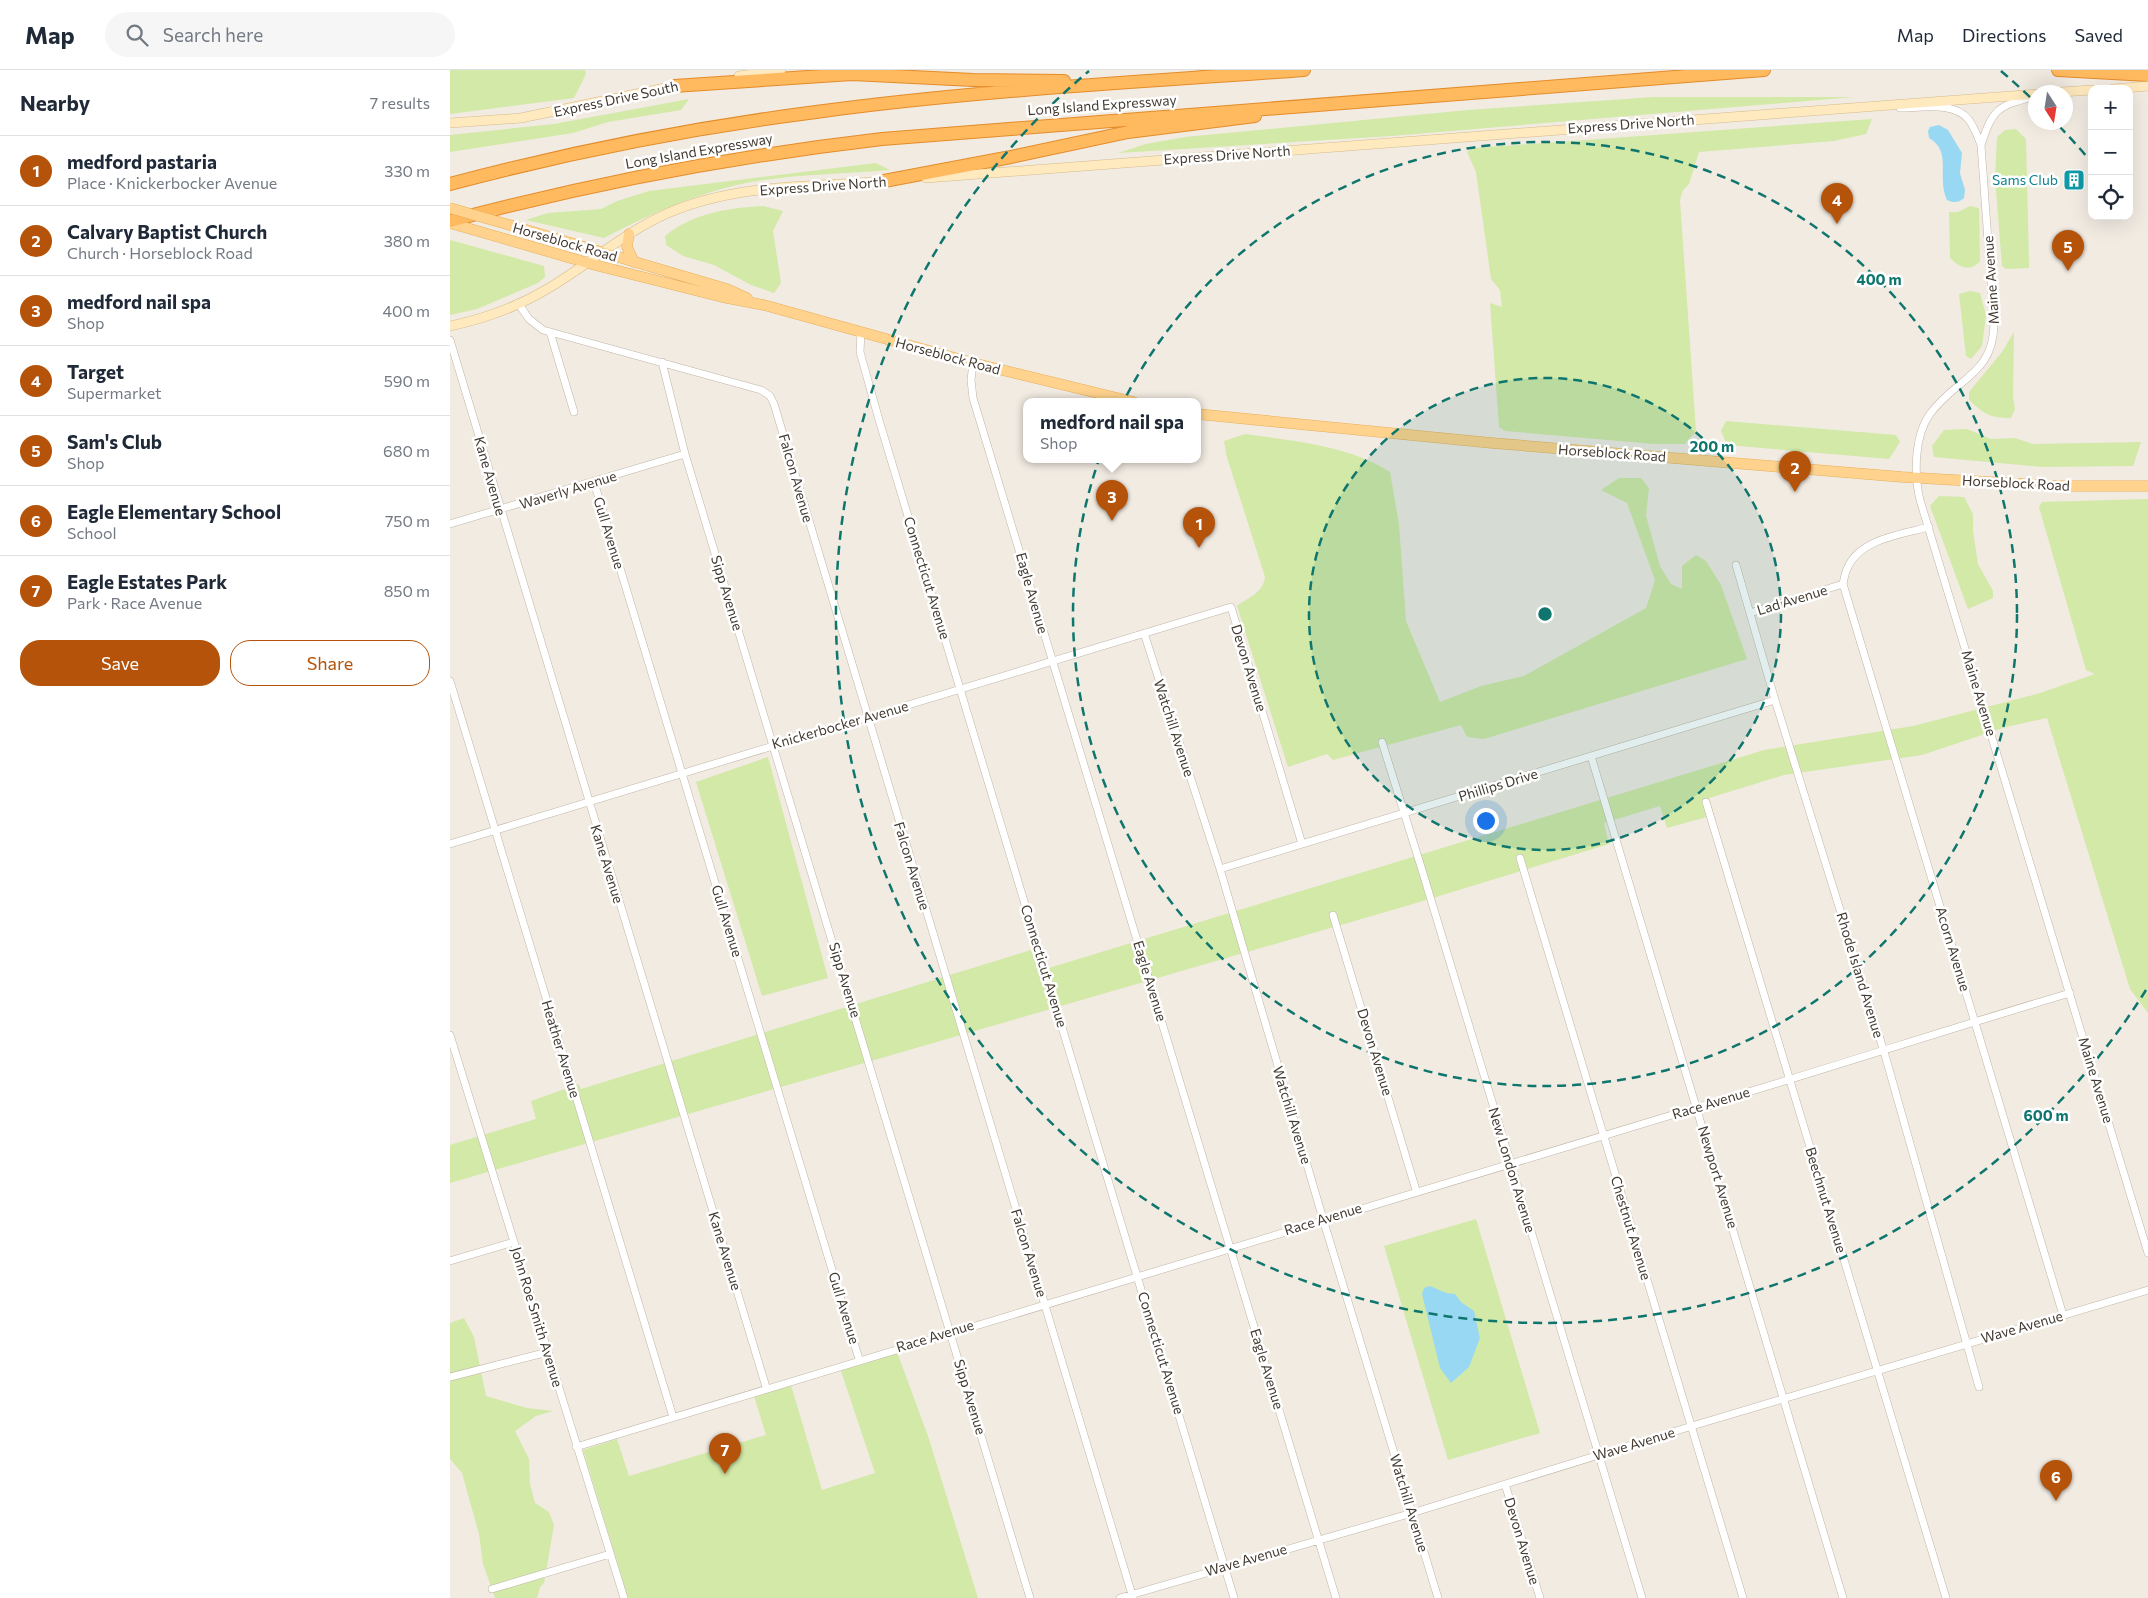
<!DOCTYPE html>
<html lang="en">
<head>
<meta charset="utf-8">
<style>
	:root { --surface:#fff; --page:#f6f6f7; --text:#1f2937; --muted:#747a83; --line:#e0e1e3; --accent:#b45309 }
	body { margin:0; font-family:Commissioner,sans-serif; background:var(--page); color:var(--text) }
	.controls { position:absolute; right:15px; top:15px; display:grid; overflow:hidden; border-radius:10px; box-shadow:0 5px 20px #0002 }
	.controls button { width:45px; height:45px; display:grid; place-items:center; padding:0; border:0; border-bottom:1px solid var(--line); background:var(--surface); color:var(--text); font:25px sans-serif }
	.compass { position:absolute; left:1578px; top:15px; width:45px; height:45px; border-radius:50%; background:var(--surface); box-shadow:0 5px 20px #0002; rotate:168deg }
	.you { position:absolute; left:1035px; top:750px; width:18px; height:18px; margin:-12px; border:4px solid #fff; border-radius:50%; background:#1a73e8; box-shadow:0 0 0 8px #1a73e833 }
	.badge { display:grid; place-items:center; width:32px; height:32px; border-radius:50%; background:var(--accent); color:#fff; font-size:16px; font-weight:700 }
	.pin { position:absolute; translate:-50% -41px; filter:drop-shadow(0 1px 2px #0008) }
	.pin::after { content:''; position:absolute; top:26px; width:18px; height:15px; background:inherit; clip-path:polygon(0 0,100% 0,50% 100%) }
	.popup { position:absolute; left:573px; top:328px; width:178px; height:65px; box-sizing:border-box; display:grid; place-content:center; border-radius:10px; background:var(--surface); filter:drop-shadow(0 1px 4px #0005); font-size:16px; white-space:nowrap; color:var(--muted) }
	.popup b { font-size:19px; color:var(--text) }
	.popup::after { content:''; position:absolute; left:50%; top:100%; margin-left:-10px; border:10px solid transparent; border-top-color:var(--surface) }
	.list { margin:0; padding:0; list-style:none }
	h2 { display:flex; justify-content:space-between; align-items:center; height:65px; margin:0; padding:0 20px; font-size:21px }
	h2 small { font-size:16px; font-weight:400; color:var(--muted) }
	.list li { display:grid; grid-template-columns:32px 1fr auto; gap:15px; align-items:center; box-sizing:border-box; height:70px; padding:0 20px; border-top:1px solid var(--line) }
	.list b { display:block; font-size:19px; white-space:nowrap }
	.list p { margin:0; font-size:16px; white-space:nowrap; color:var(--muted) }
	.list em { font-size:16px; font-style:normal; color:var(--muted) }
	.actions { display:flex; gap:10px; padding:15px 20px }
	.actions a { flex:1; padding:11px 0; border:1px solid var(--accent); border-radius:20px; text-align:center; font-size:18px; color:var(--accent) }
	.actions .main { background:var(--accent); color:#fff }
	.icon { flex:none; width:28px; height:28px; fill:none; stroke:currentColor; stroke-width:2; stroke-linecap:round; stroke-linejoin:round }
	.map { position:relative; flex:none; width:1698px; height:1528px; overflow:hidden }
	header { display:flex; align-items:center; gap:30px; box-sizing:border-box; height:70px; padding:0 25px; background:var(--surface); border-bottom:1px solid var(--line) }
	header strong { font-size:24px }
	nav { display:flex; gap:28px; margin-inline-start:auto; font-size:18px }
	.search { width:350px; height:45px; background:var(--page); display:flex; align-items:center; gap:12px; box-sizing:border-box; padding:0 18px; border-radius:28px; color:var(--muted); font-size:19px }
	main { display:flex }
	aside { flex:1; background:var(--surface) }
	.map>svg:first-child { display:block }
	.green { fill:#d2e9a8 }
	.water { fill:#99d8f3 }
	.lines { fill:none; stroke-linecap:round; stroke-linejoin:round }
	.minor-casing { stroke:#c0b5a7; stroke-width:8 }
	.secondary-casing { stroke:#d4bb8f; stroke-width:10 }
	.primary-casing { stroke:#e8ae59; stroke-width:11 }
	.motorway-casing { stroke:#e48c2a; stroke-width:14 }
	.minor { stroke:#fff; stroke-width:7 }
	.secondary { stroke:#ffe9be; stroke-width:9 }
	.primary { stroke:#ffd38d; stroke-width:10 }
	.motorway { stroke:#ffb95f; stroke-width:12 }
	.primary-bridge-casing { stroke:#e8ae59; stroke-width:11; stroke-linecap:butt }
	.primary-bridge { stroke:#ffd38d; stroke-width:10 }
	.ring { fill:none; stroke:#0f766e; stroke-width:2.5; stroke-dasharray:9 6 }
	.labels { text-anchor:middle; stroke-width:5; stroke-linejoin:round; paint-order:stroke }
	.street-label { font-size:14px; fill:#433b32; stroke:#fff }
	.culture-label { font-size:14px; fill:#0d838f; stroke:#fff; text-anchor:end }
	.centre { fill:#0f766e; stroke:#fff; stroke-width:2.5 }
	.ring-label { font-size:15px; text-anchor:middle; font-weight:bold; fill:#0f766e; stroke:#fff; stroke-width:5; stroke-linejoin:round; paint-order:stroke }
</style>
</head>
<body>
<header>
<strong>Map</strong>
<div class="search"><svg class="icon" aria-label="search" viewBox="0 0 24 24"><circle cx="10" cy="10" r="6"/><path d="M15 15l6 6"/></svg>Search here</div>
<nav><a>Map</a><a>Directions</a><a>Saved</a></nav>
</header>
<main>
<aside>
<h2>Nearby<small>7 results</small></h2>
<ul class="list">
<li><span class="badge">1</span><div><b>medford pastaria</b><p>Place · Knickerbocker Avenue</p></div><em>330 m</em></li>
<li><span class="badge">2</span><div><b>Calvary Baptist Church</b><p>Church · Horseblock Road</p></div><em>380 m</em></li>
<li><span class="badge">3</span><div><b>medford nail spa</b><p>Shop</p></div><em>400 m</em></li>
<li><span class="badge">4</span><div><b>Target</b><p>Supermarket</p></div><em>590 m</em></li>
<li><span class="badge">5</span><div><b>Sam's Club</b><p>Shop</p></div><em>680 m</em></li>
<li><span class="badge">6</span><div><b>Eagle Elementary School</b><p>School</p></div><em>750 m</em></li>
<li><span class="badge">7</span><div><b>Eagle Estates Park</b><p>Park · Race Avenue</p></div><em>850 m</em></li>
</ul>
<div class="actions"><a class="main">Save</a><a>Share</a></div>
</aside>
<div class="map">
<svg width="1698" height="1528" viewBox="0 0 1698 1528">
	<rect width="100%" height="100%" fill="#f2ebe2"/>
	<path class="green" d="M0 0H135L136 4 124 28 0 44Z
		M1204 27H1404L942 66 668 83 696 74 735 67 1018 40Z
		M239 29 231 40 158 52 123 63 0 82V65L104 54Z
		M1422 49 1416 64 1384 71 1249 82 1239 114 1233 120 1230 130 1246 361 1235 374H1204L1055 361 1049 357 1040 233 1052 237 1050 220 1041 209 1026 102 1017 82 1025 78Z
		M1566 59 1576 69 1579 192V198L1556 199 1552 196 1545 108 1547 67 1555 60Z
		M426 93 440 100C397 104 348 104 307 111 253 120 202 143 154 168L76 150 98 143 151 139 167 131 199 121Z
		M313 136 333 141 323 161 331 213 324 223 301 215 264 195 233 186 216 175 215 166C243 143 278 138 313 136Z
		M1520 136 1529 138 1530 191C1520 203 1509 197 1500 188L1499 142H1508Z
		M0 170 94 196 95 207 88 213 27 239 0 245Z
		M1520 221 1530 223 1536 245 1532 276 1521 289 1516 286 1509 224Z
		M1564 262 1563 327 1565 339 1561 348C1540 348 1534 344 1519 330V322L1552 282Z
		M1276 351 1446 365 1450 372 1439 389 1277 375 1271 361Z
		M1517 359 1541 369 1565 368 1583 374 1691 372 1683 396 1592 397 1484 387 1482 376 1494 360Z
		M795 364C843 371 898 375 940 402L949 454 956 551 990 632 1031 616 1074 606 1196 538 1205 510 1177 433 1151 420 1169 408H1191L1199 418 1196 446 1210 496 1221 514 1232 519V496L1246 485 1256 491 1271 515 1297 589 1034 669 1017 667 1011 655 883 690 877 684 838 697 787 536C799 527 813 523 815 507L776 384 774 371Z
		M1489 426 1514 427 1523 444V461L1528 494 1543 521V528L1518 539 1480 436Z
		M1698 429V943L1680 919 1597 648 1556 657 1472 685 1334 705 1259 728 1264 745 1217 758 1210 736 1154 753 1159 774 963 834 0 1113V1075L86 1049 81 1031 129 1014 131 1019 581 880 589 901 1314 680 1463 656 1587 624 1645 604 1636 600 1589 437 1592 432Z
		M318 687 378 908 312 926 246 712Z
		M1026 1149 1090 1363 998 1390 934 1176Z
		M14 1248 24 1267 36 1326 77 1338 103 1341 86 1346 65 1361 79 1389 80 1414 85 1433 99 1442 104 1455 94 1513 90 1517 87 1528H45L33 1494 29 1464 12 1403 0 1389V1253Z
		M447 1282 478 1366 528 1528H178L133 1380 167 1369 179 1406 316 1365 304 1326 341 1315 372 1420 425 1403 390 1298Z"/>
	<path class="water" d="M1489 55 1498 60 1512 83 1510 103 1515 120 1514 128C1509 133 1503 133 1497 130 1486 106 1503 82 1479 68L1478 61 1480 57Z
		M980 1216 996 1223 1005 1224 1011 1232 1024 1241 1030 1268 1019 1297 1001 1313 990 1298 972 1224 974 1218Z"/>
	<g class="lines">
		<g class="minor-casing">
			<path id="minor" d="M1450 38C1471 38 1504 31 1519 50 1524 57 1528 67 1531 75L1544 253C1544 305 1506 308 1480 344 1464 366 1464 405 1470 430L1698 1183
				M1531 75C1543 39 1547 36 1583 27
				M68 233 79 249 93 260 311 320 320 326 324 334 683 1528
				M100 262 124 342
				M411 262 410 282 429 350 784 1528
				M0 270 316 1317
				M212 292 235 384 580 1528
				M523 293 521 310 523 328 886 1528
				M144 412 409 1289
				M0 454 235 384
				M1286 495 1325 630 1435 985 1529 1317
				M1393 514 1613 1245
				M1300 543 1393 514C1394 509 1395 503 1397 499 1409 469 1452 464 1479 457
				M694 563 770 799 873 1149 988 1528
				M0 611 223 1347
				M932 672 972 800 1192 1528
				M1141 686 1393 1528
				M1256 732 1496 1528
				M0 774 781 537 852 774
				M1070 788 1293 1528
				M770 799 1325 630
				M883 845 966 1120
				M0 965 174 1528
				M0 1191 64 1172
				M0 1307 98 1282
				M126 1377C498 1261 871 1148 1245 1038 1371 1001 1495 960 1620 923
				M1055 1414 1090 1528
				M42 1519 160 1484
				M670 1528 962 1443 1242 1356 1698 1220"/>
		</g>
		<g class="secondary-casing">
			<path id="secondary" d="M289 6 331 0
				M1663 19 1698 16
				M1611 22 1642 20
				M0 53 71 48 229 15
				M476 108 1586 24
				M0 256C34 249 69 236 99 218 139 194 175 162 218 143 287 113 365 117 439 111"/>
		</g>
		<g class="primary-casing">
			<path id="primary" d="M0 153 145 195 272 227 314 235 523 293 684 332
				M63 156 277 219 297 228
				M179 164 177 177 184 192
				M747 344 1042 373 1452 407 1608 416H1698"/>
		</g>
		<g class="motorway-casing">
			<path id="motorway" d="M1608 0 1698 5
				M224 16 402 4 523 10 614 11
				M434 111 561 87 678 62 805 46
				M0 114C120 82 242 58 366 42 527 20 691 12 854 0
				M0 151C142 113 286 86 432 69L1314 0"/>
		</g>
		<use href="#minor" class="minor"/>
		<use href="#secondary" class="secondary"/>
		<use href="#primary" class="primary"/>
		<use href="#motorway" class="motorway"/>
		<g class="primary-bridge-casing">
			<path id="primary-bridge" d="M0 138 63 156"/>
		</g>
		<use href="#primary-bridge" class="primary-bridge"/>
	</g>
	<circle cx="1095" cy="544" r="236" fill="#0f766e" fill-opacity=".12"/>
	<g class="ring">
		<circle cx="1095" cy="544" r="236"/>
		<circle cx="1095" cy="544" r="472"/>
		<path d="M1696 920A709 709 0 1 1 639 1M1551 1A709 709 0 0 1 1583 30M1609 56A709 709 0 0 1 1638 88"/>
	</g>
	<defs>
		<g id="building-square" transform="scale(1.125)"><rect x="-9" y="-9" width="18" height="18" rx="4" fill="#0f9aa8" stroke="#fff"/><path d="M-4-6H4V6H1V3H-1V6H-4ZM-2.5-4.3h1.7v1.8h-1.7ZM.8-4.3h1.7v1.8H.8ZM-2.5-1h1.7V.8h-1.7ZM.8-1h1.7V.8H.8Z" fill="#fff"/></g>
	</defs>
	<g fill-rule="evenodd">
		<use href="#building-square" x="1624" y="110"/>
	</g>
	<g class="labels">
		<g class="street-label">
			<text transform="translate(166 29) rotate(-12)" y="5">Express Drive South</text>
			<text transform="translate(652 35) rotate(-4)" y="5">Long Island Expressway</text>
			<text transform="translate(1181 54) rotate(-4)" y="5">Express Drive North</text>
			<text transform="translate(249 81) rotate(-10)" y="5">Long Island Expressway</text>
			<text transform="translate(777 85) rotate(-4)" y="5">Express Drive North</text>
			<text transform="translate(373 116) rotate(-4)" y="5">Express Drive North</text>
			<text transform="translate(115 172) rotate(16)" y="5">Horseblock Road</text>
			<text transform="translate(1541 210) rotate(-94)" y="5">Maine Avenue</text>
			<text transform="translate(498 286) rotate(15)" y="5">Horseblock Road</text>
			<text transform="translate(1162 383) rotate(4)" y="5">Horseblock Road</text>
			<text transform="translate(40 406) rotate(74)" y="5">Kane Avenue</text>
			<text transform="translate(346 408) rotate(74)" y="5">Falcon Avenue</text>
			<text transform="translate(1566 413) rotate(3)" y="5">Horseblock Road</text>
			<text transform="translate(118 420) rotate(-17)" y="5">Waverly Avenue</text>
			<text transform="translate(159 463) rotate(73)" y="5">Gull Avenue</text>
			<text transform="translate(477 508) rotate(73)" y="5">Connecticut Avenue</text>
			<text transform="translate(277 523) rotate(73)" y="5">Sipp Avenue</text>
			<text transform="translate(582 523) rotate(74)" y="5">Eagle Avenue</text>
			<text transform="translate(1342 530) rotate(-17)" y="5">Lad Avenue</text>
			<text transform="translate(799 598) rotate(73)" y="5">Devon Avenue</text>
			<text transform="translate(1529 623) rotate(73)" y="5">Maine Avenue</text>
			<text transform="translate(390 655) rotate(-16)" y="5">Knickerbocker Avenue</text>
			<text transform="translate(724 658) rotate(72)" y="5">Watchill Avenue</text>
			<text transform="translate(1048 715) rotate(-17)" y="5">Phillips Drive</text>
			<text transform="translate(157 794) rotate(73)" y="5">Kane Avenue</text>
			<text transform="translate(462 796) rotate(73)" y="5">Falcon Avenue</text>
			<text transform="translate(277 851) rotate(73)" y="5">Gull Avenue</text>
			<text transform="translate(1503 879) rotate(73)" y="5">Acorn Avenue</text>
			<text transform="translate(594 896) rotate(73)" y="5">Connecticut Avenue</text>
			<text transform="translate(1410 905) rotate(73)" y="5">Rhode Island Avenue</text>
			<text transform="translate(395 910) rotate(73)" y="5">Sipp Avenue</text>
			<text transform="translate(700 911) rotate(73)" y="5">Eagle Avenue</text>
			<text transform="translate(111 979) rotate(73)" y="5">Heather Avenue</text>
			<text transform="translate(925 982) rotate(73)" y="5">Devon Avenue</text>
			<text transform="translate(1646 1010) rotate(73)" y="5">Maine Avenue</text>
			<text transform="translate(1261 1033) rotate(-17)" y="5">Race Avenue</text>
			<text transform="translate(842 1045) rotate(73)" y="5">Watchill Avenue</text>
			<text transform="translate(1062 1100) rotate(73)" y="5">New London Avenue</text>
			<text transform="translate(1268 1107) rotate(73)" y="5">Newport Avenue</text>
			<text transform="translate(1376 1130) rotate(73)" y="5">Beechnut Avenue</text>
			<text transform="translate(873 1149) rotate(-17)" y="5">Race Avenue</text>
			<text transform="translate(1181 1158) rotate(73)" y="5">Chestnut Avenue</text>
			<text transform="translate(275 1181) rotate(73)" y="5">Kane Avenue</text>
			<text transform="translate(579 1183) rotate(73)" y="5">Falcon Avenue</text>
			<text transform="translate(394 1238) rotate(73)" y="5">Gull Avenue</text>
			<text transform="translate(87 1247) rotate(73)" y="5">John Roe Smith Avenue</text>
			<text transform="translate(1572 1257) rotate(-16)" y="5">Wave Avenue</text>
			<text transform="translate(485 1266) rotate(-17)" y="5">Race Avenue</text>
			<text transform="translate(711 1283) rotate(73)" y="5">Connecticut Avenue</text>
			<text transform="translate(817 1299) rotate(73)" y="5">Eagle Avenue</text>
			<text transform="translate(520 1327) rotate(73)" y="5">Sipp Avenue</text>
			<text transform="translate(1184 1374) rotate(-17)" y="5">Wave Avenue</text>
			<text transform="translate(959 1433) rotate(73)" y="5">Watchill Avenue</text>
			<text transform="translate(1072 1471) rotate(73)" y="5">Devon Avenue</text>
			<text transform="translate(796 1490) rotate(-16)" y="5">Wave Avenue</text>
		</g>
		<g class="culture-label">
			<text x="1608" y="115">Sams Club</text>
		</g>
	</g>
	<circle cx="1095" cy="544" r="8" class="centre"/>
	<g class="ring-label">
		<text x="1429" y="215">400 m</text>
		<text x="1262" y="382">200 m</text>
		<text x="1596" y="1051">600 m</text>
	</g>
</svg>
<div class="controls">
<button>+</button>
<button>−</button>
<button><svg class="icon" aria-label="locate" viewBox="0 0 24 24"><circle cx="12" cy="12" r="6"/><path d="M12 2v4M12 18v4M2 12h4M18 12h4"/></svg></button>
</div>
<svg class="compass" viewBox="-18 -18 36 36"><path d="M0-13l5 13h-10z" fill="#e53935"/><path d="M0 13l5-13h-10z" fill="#747a83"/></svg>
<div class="you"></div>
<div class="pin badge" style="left:749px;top:478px">1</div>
<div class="pin badge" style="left:1345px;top:422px">2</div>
<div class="pin badge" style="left:662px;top:451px">3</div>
<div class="popup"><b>medford nail spa</b>Shop</div>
<div class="pin badge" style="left:1387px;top:154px">4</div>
<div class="pin badge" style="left:1618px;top:201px">5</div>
<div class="pin badge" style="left:1606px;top:1431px">6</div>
<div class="pin badge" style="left:275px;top:1404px">7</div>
</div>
</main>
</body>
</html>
